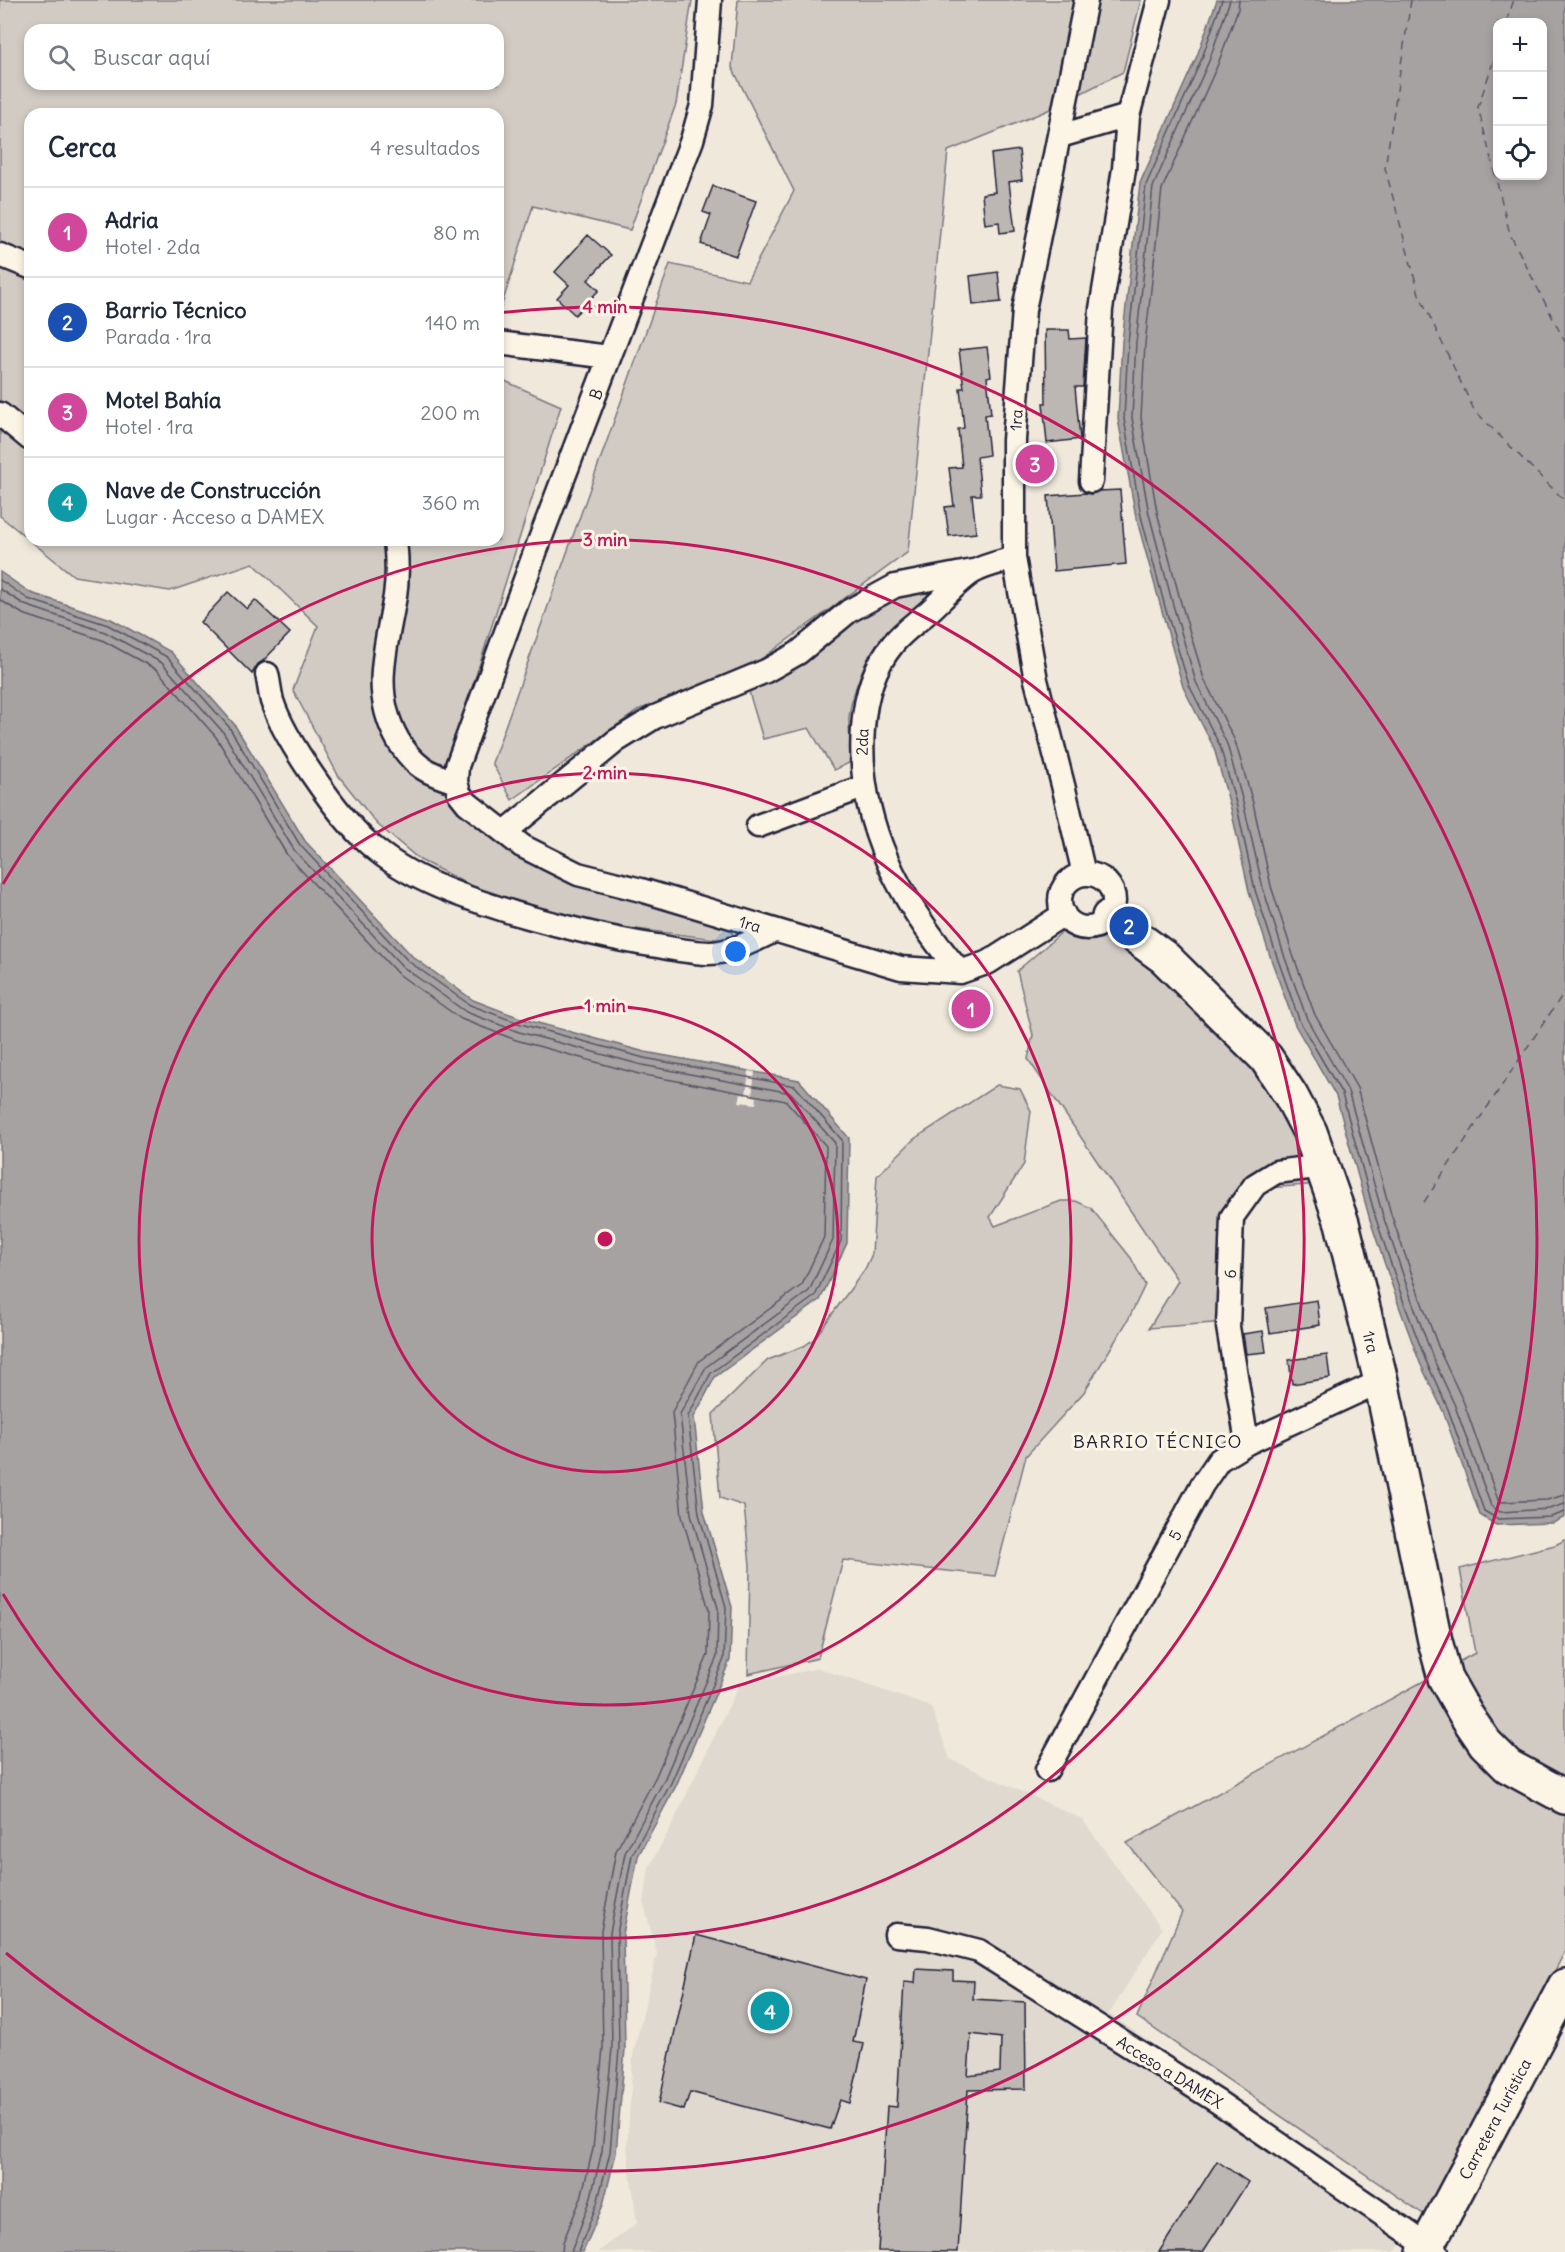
<!DOCTYPE html>
<html lang="es">
<head>
<meta charset="utf-8">
<style>
	:root { --surface:#fff; --page:#f6f6f7; --text:#1f2937; --muted:#747a83; --line:#e0e1e3; --accent:#2563eb }
	body { margin:0; font-family:Delius,sans-serif; background:var(--page); color:var(--text) }
	.controls { position:absolute; right:18px; top:18px; display:grid; overflow:hidden; border-radius:12px; box-shadow:0 3px 9px #0003 }
	.controls button { width:54px; height:54px; display:grid; place-items:center; padding:0; border:0; border-bottom:2px solid var(--line); background:var(--surface); color:var(--text); font:30px sans-serif }
	.you { position:absolute; left:736px; top:952px; width:21px; height:21px; margin:-15px; border:4px solid #fff; border-radius:50%; background:#1a73e8; box-shadow:0 0 0 9px #1a73e833 }
	.badge { display:grid; place-items:center; width:39px; height:39px; border-radius:50%; background:var(--accent); color:#fff; font-size:20px; font-weight:700 }
	.pin { position:absolute; translate:-50% -50%; border:3px solid #fff; box-shadow:0 2px 6px #0006 }
	.list { margin:0; padding:0; list-style:none }
	h2 { display:flex; justify-content:space-between; align-items:center; height:78px; margin:0; padding:0 24px; font-size:26px }
	h2 small { font-size:20px; font-weight:400; color:var(--muted) }
	.list li { display:grid; grid-template-columns:39px 1fr auto; gap:18px; align-items:center; box-sizing:border-box; height:90px; padding:0 24px; border-top:2px solid var(--line) }
	.list b { display:block; font-size:22px; white-space:nowrap }
	.list p { margin:0; font-size:20px; white-space:nowrap; color:var(--muted) }
	.list em { font-size:20px; font-style:normal; color:var(--muted) }
	.icon { flex:none; width:33px; height:33px; fill:none; stroke:currentColor; stroke-width:2; stroke-linecap:round; stroke-linejoin:round }
	.map { position:relative; flex:none; width:1565px; height:2252px; overflow:hidden }
	.search { position:absolute; background:var(--surface); box-shadow:0 3px 9px #0003; left:24px; top:24px; width:480px; height:66px; display:flex; align-items:center; gap:15px; box-sizing:border-box; padding:0 21px; border-radius:18px; color:var(--muted); font-size:22px }
	.panel { position:absolute; background:var(--surface); box-shadow:0 3px 9px #0003; left:24px; top:108px; width:480px; height:438px; border-radius:18px }
	.map>svg:first-child { display:block }
	.built { fill:#e0d9cf }
	.green { fill:#d1cbc3; stroke:#7a767f; stroke-width:1.5; fill-rule:evenodd }
	.water { fill:#a6a2a2; stroke:#716f79; stroke-width:1.5; fill-rule:evenodd }
	.pier { fill:#efe8db }
	.lines { fill:none; stroke-linecap:round; stroke-linejoin:round }
	.shore { stroke:#575564; stroke-width:1.5 }
	.ferry { stroke:#575564; stroke-width:1.5; stroke-dasharray:8 6; stroke-linecap:butt }
	.building { fill:#bcb7b3; stroke:#22223b; stroke-width:1.5; fill-rule:evenodd }
	.street-casing { stroke:#22223b; stroke-width:27 }
	.secondary-casing { stroke:#22223b; stroke-width:38 }
	.street { stroke:#fcf5e5; stroke-width:22 }
	.secondary { stroke:#fcf5e5; stroke-width:33 }
	.ring { fill:none; stroke:#c2185b; stroke-width:3 }
	.labels { text-anchor:middle; stroke-width:6; stroke-linejoin:round; paint-order:stroke }
	.street-label { font-size:16px; fill:#22223b; stroke:#fcf5e5 }
	.neighbourhood-label { font-size:18px; letter-spacing:1.5px; fill:#22223b; stroke:#fcf5e5 }
	.centre { fill:#c2185b; stroke:#fcf5e5; stroke-width:3 }
	.ring-label { font-size:18px; text-anchor:middle; font-weight:bold; fill:#c2185b; stroke:#fcf5e5; stroke-width:6; stroke-linejoin:round; paint-order:stroke }
</style>
</head>
<body>
<div class="map">
<svg width="1565" height="2252" viewBox="0 0 1565 2252">
	<rect width="100%" height="100%" fill="#efe8db"/>
	<filter id="ink" filterUnits="userSpaceOnUse"><feTurbulence type="fractalNoise" baseFrequency=".0167" numOctaves="2"/><feDisplacementMap in="SourceGraphic" scale="12" xChannelSelector="R" yChannelSelector="G"/><feConvolveMatrix kernelMatrix="1 2 1 2 8 2 1 2 1" color-interpolation-filters="sRGB"/></filter>
	<g filter="url(#ink)">
		<path class="built" d="M818 1668 931 1707 950 1759 1082 1819 1162 1929 1109 2014 1413 2223 1395 2252H598L637 2223 627 2148 633 2055 657 1954 644 1904 649 1867 671 1827 739 1685Z"/>
		<path class="green" d="M0 0H692L676 104 630 230 533 206 498 317V114H30V540H498V378L561 406 452 752 482 825 731 927 733 936 723 940 604 925 550 913 488 894 420 860 377 824 338 775 293 690 318 626 253 563 170 591 74 576 0 516ZM30 30H498V84H30Z
			M738 0H1141L1123 72 1046 111 948 151 908 552 738 676 640 709 512 800 492 763 670 264 747 281 794 191 732 67Z
			M919 588 927 593 930 600C918 612 902 618 889 630 869 649 852 690 849 717 848 733 853 747 849 763L834 770 809 728 763 739 749 692C761 686 774 680 785 672 829 642 867 606 919 588Z
			M1062 932 1083 940 1111 935 1199 1008 1269 1085 1318 1184 1268 1188 1223 1214 1226 1322 1149 1328 1178 1281 1028 1059 1033 1035 1017 971Z
			M997 1085 1020 1089 1031 1111 1024 1164 990 1217 995 1226 1061 1201H1076L1091 1208 1131 1258 1145 1285 1128 1320 1084 1392 1026 1456 995 1576 843 1560 818 1658 748 1674 750 1565 744 1506 720 1498 713 1414 768 1360 804 1346 814 1339 865 1269 872 1254 877 1176 914 1139Z
			M1565 1540V1951L1429 2218 1137 2017 1182 1912 1127 1843 1475 1653 1460 1569 1555 1545Z"/>
		<path class="water" d="M1217 0H1565V1517L1553 1523 1496 1525 1480 1515 1443 1411 1420 1363 1399 1306 1370 1220 1336 1096 1295 1025 1272 962 1249 891 1231 809 1214 748 1183 687 1136 517 1118 419 1122 342 1140 183 1197 56ZM1498 22H1542V176H1498Z
			M0 572 31 593 111 619 171 652 234 724 305 841 413 957 473 1000 523 1019 645 1052 799 1080 849 1138 847 1243 820 1300 715 1377 694 1417 704 1512 732 1607 730 1660 676 1786 638 1856 623 1934 625 2049 616 2153 603 2205 583 2252H0Z"/>
		<path class="pier" d="M749 1071 755 1072 752 1096 757 1097 756 1104 739 1102 741 1094 746 1095Z"/>
		<g class="lines">
			<path class="shore" d="M1222 0 1202 58 1146 185 1128 343 1124 419 1141 516 1165 607 1189 685 1220 746 1237 807 1255 890 1278 960 1300 1022 1342 1094 1376 1219 1404 1303 1426 1361 1448 1409 1484 1511 1498 1519 1551 1517 1565 1512
				M1230 0 1209 61 1153 187 1136 343 1132 418 1149 514 1173 605 1196 682 1227 744 1244 806 1263 888 1285 958 1307 1019 1348 1091 1383 1216 1412 1301 1433 1358 1455 1406 1491 1506 1500 1512 1549 1509 1565 1504
				M1239 0 1238 9 1218 64 1162 189 1145 344 1141 418 1157 512 1181 603 1204 679 1235 741 1253 803 1271 886 1293 955 1315 1015 1357 1088 1391 1214 1420 1298 1441 1354 1464 1403 1498 1500 1502 1502 1547 1500 1565 1495
				M0 580 28 599 108 625 167 657 229 727 300 845 408 961 470 1005 521 1024 644 1058 795 1086 842 1140 841 1241 815 1296 711 1373 688 1416 699 1514 726 1607 724 1659 671 1783 632 1855 617 1934 619 2049 610 2152 597 2204 578 2252
				M0 589 25 605 105 632 162 663 223 732 294 850 403 967 466 1012 519 1032 642 1065 791 1093 835 1143 833 1240 809 1291 706 1367 680 1414 691 1514 718 1608 717 1657 664 1780 625 1853 610 1933 612 2048 602 2151 590 2201 571 2252
				M0 600 23 614 102 640 157 670 216 737 287 855 397 973 461 1019 516 1040 639 1074 786 1101 826 1146 824 1237 802 1285 699 1361 672 1412 682 1516 709 1610 708 1655 656 1776 616 1851 601 1931 603 2048 593 2149 581 2198 563 2242 562 2252"/>
			<path class="ferry" d="M1411 0 1385 168 1419 294 1474 410 1565 501
				M1506 22 1514 0
				M1498 48 1478 107 1510 234 1565 342
				M1424 1202 1565 991"/>
		</g>
		<path class="building" d="M1019 150 1022 180 1009 182 1015 231 1000 233 999 222 985 224 982 194 995 192 991 154Z
			M713 186 756 201 736 256 701 244 711 215 703 212Z
			M588 235 611 255 588 280 599 290 575 315 557 298 569 285 555 272Z
			M998 272 1001 302 973 305 970 276Z
			M1045 330H1069L1070 339 1086 338 1083 387H1075L1080 439 1047 443 1043 403H1046Z
			M987 347 991 376 987 377 991 414 985 415 989 455 977 457 981 495H972L976 533 949 536 945 507 954 506 949 468 962 467 958 429 964 428 960 388H964L959 350Z
			M1120 490 1126 564 1054 571 1048 496 1085 493 1091 494 1099 491Z
			M228 592 247 609 255 600 290 633 263 661 258 664 252 674 200 622Z
			M1317 1300 1320 1325 1270 1333 1266 1308Z
			M1263 1331 1266 1352 1246 1354 1243 1334Z
			M1327 1355 1330 1378 1292 1384 1289 1360Z
			M696 1935 866 1980 853 2042 864 2044 850 2103 840 2100 830 2129 690 2092 684 2110 659 2103Z
			M916 1969 953 1971V1980L974 1981 973 1999 1025 2002 1026 2089 968 2090 958 2252 878 2251 887 2106 897 2107 904 1982 915 1983ZM971 2034 1001 2038 1000 2072 968 2076Z
			M1217 2161 1248 2182 1203 2252H1159Z"/>
		<g class="lines">
			<g class="street-casing">
				<path id="street" d="M710 0 702 105 692 140 536 550 457 766 456 782 459 793 467 803 522 846 578 874 641 890 901 968 960 972 989 962 1064 914
					M1060 136 1128 116
					M0 255 30 267
					M498 343 609 357
					M0 414 30 439
					M1091 481 1101 309 1124 169 1128 116 1159 0
					M395 540C397 558 398 577 395 596 387 646 370 691 398 740 414 767 427 773 456 782
					M267 674C269 683 270 693 272 701 284 739 338 816 368 843 409 880 463 897 514 913 560 926 605 938 651 945 670 948 690 953 710 953 729 953 756 940 774 931
					M758 826 863 787
					M505 832 616 741 655 717 766 671 798 653 849 611 895 586 973 571
					M1084 874 1064 789 1036 680 1014 558V440L1024 310 1086 0
					M1060 901a27 27 0 1 1 54 0a27 27 0 1 1-54 0Z
					M960 972C901 903 856 822 863 728 865 698 873 668 893 644 902 632 916 623 927 613 940 602 961 578 975 571 986 565 1001 562 1014 558
					M1247 1443 1228 1327 1232 1217 1255 1185 1276 1172 1324 1166
					M1047 1770 1202 1485 1219 1460 1247 1443 1381 1381
					M896 1935 928 1938 979 1951 1218 2102 1437 2252"/>
			</g>
			<g class="secondary-casing">
				<path id="secondary" d="M1109 917 1165 958 1266 1058 1291 1096 1310 1132 1342 1223 1381 1381 1435 1641 1445 1678 1466 1715 1485 1743 1508 1766 1565 1797
					M1424 2252 1565 1986"/>
			</g>
			<use href="#street" class="street"/>
			<use href="#secondary" class="secondary"/>
		</g>
	</g>
	<g class="ring">
		<circle cx="605" cy="1239" r="233"/>
		<circle cx="605" cy="1239" r="466"/>
		<path d="M3 884A699 699 0 1 1 3 1594"/>
		<path d="M499 313A932 932 0 1 1 6 1953"/>
	</g>
	<g class="labels">
		<g class="street-label">
			<text transform="translate(596 394) rotate(-70)" y="6">B</text>
			<text transform="translate(1016 420) rotate(-86)" y="6">1ra</text>
			<text transform="translate(862 742) rotate(-88)" y="6">2da</text>
			<text transform="translate(750 924) rotate(17)" y="6">1ra</text>
			<text transform="translate(1230 1274) rotate(-88)" y="6">6</text>
			<text transform="translate(1371 1342) rotate(76)" y="6">1ra</text>
			<text transform="translate(1175 1535) rotate(-61)" y="6">5</text>
			<text transform="translate(1170 2072) rotate(32)" y="6">Acceso a DAMEX</text>
			<text transform="translate(1495 2119) rotate(-62)" y="6">Carretera Turística</text>
		</g>
		<g class="neighbourhood-label">
			<text x="1158" y="1448">BARRIO TÉCNICO</text>
		</g>
	</g>
	<circle cx="605" cy="1239" r="9" class="centre"/>
	<g class="ring-label">
		<text x="605" y="313">4 min</text>
		<text x="605" y="546">3 min</text>
		<text x="605" y="779">2 min</text>
		<text x="605" y="1012">1 min</text>
	</g>
</svg>
<div class="controls">
<button>+</button>
<button>−</button>
<button><svg class="icon" aria-label="locate" viewBox="0 0 24 24"><circle cx="12" cy="12" r="6"/><path d="M12 2v4M12 18v4M2 12h4M18 12h4"/></svg></button>
</div>
<div class="you"></div>
<div class="pin badge" style="left:971px;top:1009px;background:#d1479c">1</div>
<div class="pin badge" style="left:1129px;top:926px;background:#1a4fb4">2</div>
<div class="pin badge" style="left:1035px;top:464px;background:#d1479c">3</div>
<div class="pin badge" style="left:770px;top:2011px;background:#0f9aa8">4</div>
<div class="search"><svg class="icon" aria-label="search" viewBox="0 0 24 24"><circle cx="10" cy="10" r="6"/><path d="M15 15l6 6"/></svg>Buscar aquí</div>
<section class="panel">
<h2>Cerca<small>4 resultados</small></h2>
<ul class="list">
<li><span class="badge" style="background:#d1479c">1</span><div><b>Adria</b><p>Hotel · 2da</p></div><em>80 m</em></li>
<li><span class="badge" style="background:#1a4fb4">2</span><div><b>Barrio Técnico</b><p>Parada · 1ra</p></div><em>140 m</em></li>
<li><span class="badge" style="background:#d1479c">3</span><div><b>Motel Bahía</b><p>Hotel · 1ra</p></div><em>200 m</em></li>
<li><span class="badge" style="background:#0f9aa8">4</span><div><b>Nave de Construcción</b><p>Lugar · Acceso a DAMEX</p></div><em>360 m</em></li>
</ul>
</section>
</div>
</body>
</html>
